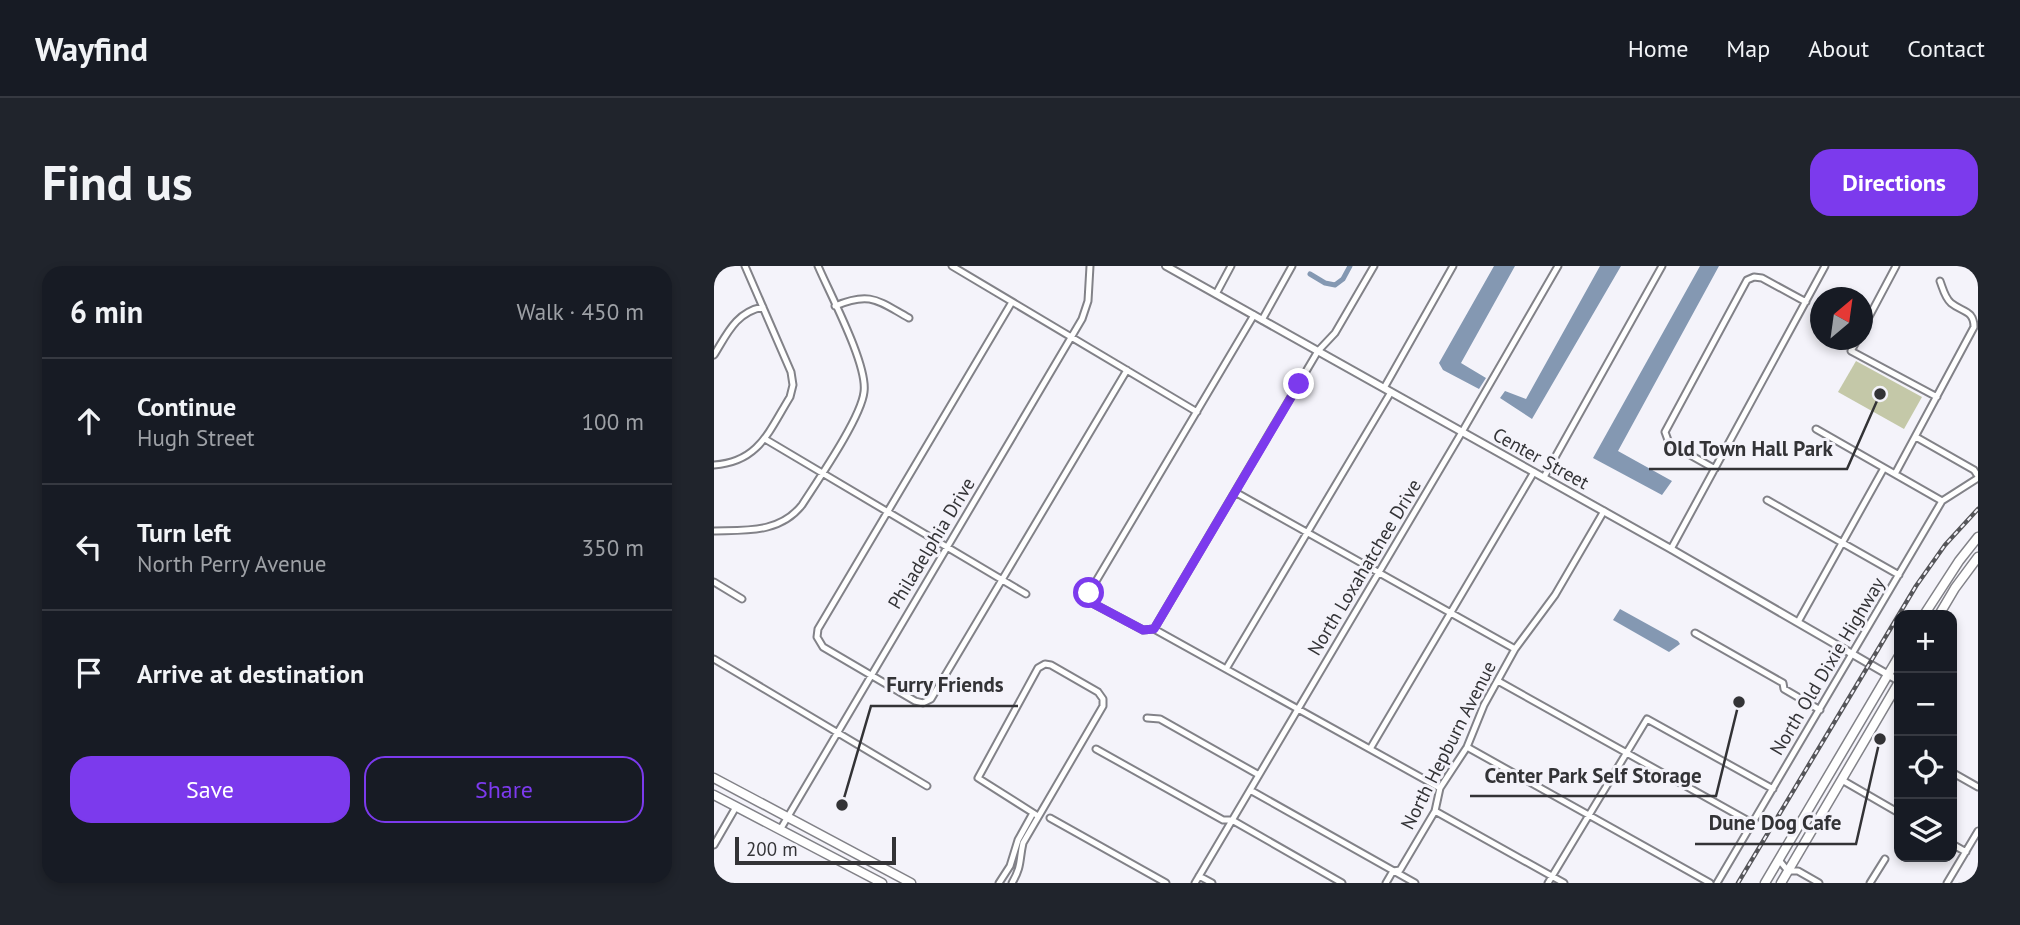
<!DOCTYPE html>
<html lang="en">
<head>
<meta charset="utf-8">
<style>
	:root { --surface:#171b24; --page:#20242c; --text:#f1f3f6; --muted:#9ea1a6; --line:#363941; --accent:#7c3aed }
	body { margin:0; font-family:"PT Sans",sans-serif; background:var(--page); color:var(--text) }
	.controls { position:absolute; right:21px; bottom:21px; display:grid; overflow:hidden; border-radius:14px; box-shadow:0 4px 10px #0003 }
	.controls button { width:63px; height:63px; display:grid; place-items:center; padding:0; border:0; border-bottom:2px solid var(--line); background:var(--surface); color:var(--text); font:35px sans-serif }
	.compass { position:absolute; left:1096px; top:21px; width:63px; height:63px; border-radius:50%; background:var(--surface); box-shadow:0 4px 10px #0003; rotate:29deg }
	.scale { position:absolute; left:21px; bottom:18px; width:161px; box-sizing:border-box; padding-left:7px; border:4px solid #333336; border-top:0; font-size:19px; line-height:24px; white-space:nowrap; color:#333336; -webkit-text-stroke:5px #f4f3fa; paint-order:stroke }
	.stop { position:absolute; width:21px; height:21px; margin:-16px; border:5px solid #7c3aed; border-radius:50%; background:#fff }
	.stop.end { background:#7c3aed; border-color:#fff; box-shadow:0 2px 7px #0008 }
	.list { margin:0; padding:0; list-style:none }
	h2 { display:flex; justify-content:space-between; align-items:center; height:91px; margin:0; padding:0 28px; font-size:30px }
	h2 small { font-size:23px; font-weight:400; color:var(--muted) }
	.list li { display:grid; grid-template-columns:46px 1fr auto; gap:21px; align-items:center; box-sizing:border-box; height:126px; padding:0 28px; border-top:2px solid var(--line) }
	.list b { display:block; font-size:26px; white-space:nowrap }
	.list p { margin:0; font-size:23px; white-space:nowrap; color:var(--muted) }
	.list em { font-size:23px; font-style:normal; color:var(--muted) }
	.actions { display:flex; gap:14px; padding:21px 28px }
	.actions a { flex:1; padding:16px 0; border:2px solid var(--accent); border-radius:21px; text-align:center; font-size:24px; color:var(--accent) }
	.actions .main { background:var(--accent); color:#fff }
	.icon { flex:none; width:38px; height:38px; fill:none; stroke:currentColor; stroke-width:2; stroke-linecap:round; stroke-linejoin:round }
	.map { position:relative; flex:none; width:1264px; height:617px; overflow:hidden; border-radius:21px }
	header { display:flex; align-items:center; gap:42px; box-sizing:border-box; height:98px; padding:0 35px; background:var(--surface); border-bottom:2px solid var(--line) }
	header strong { font-size:33px }
	nav { display:flex; gap:38px; margin-inline-start:auto; font-size:24px }
	.intro { display:flex; align-items:center; justify-content:space-between; box-sizing:border-box; height:168px; padding:0 42px }
	h1 { margin:0; font-size:49px }
	.button { padding:18px 32px; border-radius:21px; background:var(--accent); color:#fff; font-size:24px; font-weight:700 }
	main { display:flex; gap:42px; padding:0 42px }
	aside { flex:1; background:var(--surface); border-radius:21px; box-shadow:0 4px 10px #0003 }
	.map>svg:first-child { display:block }
	.green { fill:#c4c8a8 }
	.water { fill:#8498b2 }
	.lines { fill:none; stroke-linecap:round; stroke-linejoin:round }
	.canal { stroke:#8498b2; stroke-width:5 }
	.minor-casing { stroke:#828288; stroke-width:9 }
	.tertiary-casing { stroke:#828288; stroke-width:10 }
	.primary-casing { stroke:#828288; stroke-width:11 }
	.minor { stroke:#fff; stroke-width:5 }
	.tertiary { stroke:#fff; stroke-width:6 }
	.primary { stroke:#fff; stroke-width:8 }
	.rail-casing { stroke:#555559; stroke-width:4.5 }
	.rail { stroke:#f4f3fa; stroke-width:2; stroke-dasharray:5; stroke-linecap:butt }
	.route { stroke:#7c3aed; stroke-width:9 }
	.labels { text-anchor:middle; stroke-width:6; stroke-linejoin:round; paint-order:stroke }
	.street-label { font-size:19px; fill:#333336; stroke:#f4f3fa }
	.leader { fill:none; stroke:#333336; stroke-width:2.5 }
	.callout-dot { fill:#333336; stroke:#f4f3fa; stroke-width:2.5 }
	.callout-label { font-size:21px; text-anchor:middle; font-weight:bold; fill:#333336; stroke:#f4f3fa; stroke-width:6; stroke-linejoin:round; paint-order:stroke }
</style>
</head>
<body>
<header>
<strong>Wayfind</strong>
<nav><a>Home</a><a>Map</a><a>About</a><a>Contact</a></nav>
</header>
<div class="intro"><h1>Find us</h1><a class="button">Directions</a></div>
<main>
<aside>
<h2>6 min<small>Walk · 450 m</small></h2>
<ul class="list">
<li><svg class="icon" aria-label="ahead" viewBox="0 0 24 24"><path d="M12 20V5M6 11l6-6 6 6"/></svg><div><b>Continue</b><p>Hugh Street</p></div><em>100 m</em></li>
<li><svg class="icon" aria-label="left" viewBox="0 0 24 24"><path d="M17 20v-9H6M10 6l-5 5 5 5"/></svg><div><b>Turn left</b><p>North Perry Avenue</p></div><em>350 m</em></li>
<li><svg class="icon" aria-label="arrive" viewBox="0 0 24 24"><path d="M6 21V4h12l-3 4 3 4H6"/></svg><div><b>Arrive at destination</b></div></li>
</ul>
<div class="actions"><a class="main">Save</a><a>Share</a></div>
</aside>
<div class="map">
<svg width="1264" height="617" viewBox="0 0 1264 617">
	<rect width="100%" height="100%" fill="#f4f3fa"/>
	<path class="green" d="M1142 95 1208 131 1190 163 1124 126Z"/>
	<path class="water" d="M780 0H801L747 97 772 112 765 123 729 104 725 97Z
		M886 0H907L818 153 786 132 791 125 812 133Z
		M986 0H1005L904 185 958 215 948 229 879 192Z
		M906 343 964 375 966 378 955 386 899 354Z"/>
	<g class="lines">
		<path class="canal" d="M596 8 611 17 621 19 629 13 636 0"/>
		<g class="minor-casing">
			<path id="minor" d="M238 0 483 146
				M502 28 517 0
				M298 36 104 363 103 371 109 381 201 435 209 437 217 433 413 104
				M121 40C157 25 164 35 195 52
				M540 49 375 327 380 338 429 364 440 363 726 522
				M548 54 578 0
				M1148 64 1182 0
				M1143 74 1137 85 1223 131
				M0 89C13 68 22 46 49 41
				M670 122 739 0
				M1102 163 1228 235
				M1202 171 1260 204 1264 210
				M51 173 312 328
				M0 199C45 196 55 165 76 131L79 119 77 106 31 0
				M1001 203 955 177 951 166 1033 14 1040 11 1048 12 1092 36
				M1181 208 1260 61C1260 44 1248 46 1237 37 1231 32 1229 23 1226 15
				M830 211 948 0
				M521 226 801 383
				M1053 234 1185 309
				M0 265C33 264 66 267 88 239 104 214 147 152 150 126 154 99 116 28 104 0
				M957 283 1111 0
				M0 316 28 333
				M1084 356 1170 202
				M440 363 604 85 621 67 660 0
				M981 367 1069 417 1070 423 1106 444
				M0 393 213 520
				M512 403 677 126
				M784 415 1038 557
				M433 452 446 453 545 509
				M753 481 996 617
				M382 483 509 554H518L628 617
				M656 483 820 206
				M1241 508 1264 521
				M1128 514 1185 547
				M536 524 701 617
				M721 545 850 617
				M336 552 452 617
				M66 564 368 53 374 35 376 0
				M1238 578 1252 586
				M0 579 22 541
				M1065 594 1074 605H1084L1105 617
				M485 610 498 617
				M285 617 296 600 304 574 319 547
				M298 617C308 600 305 595 309 577L389 440V433L384 426 337 399 331 398 324 402 264 512 324 550
				M481 617 748 166 844 0
				M672 617 679 605 686 604 721 545 726 522 753 481 770 439 801 383 841 329 890 245
				M834 617 933 453 1059 523
				M1003 617 1228 235 1264 212
				M1156 617 1171 593
				M1233 617 1264 565"/>
		</g>
		<g class="tertiary-casing">
			<path id="tertiary" d="M452 0 957 283 1185 415"/>
		</g>
		<g class="primary-casing">
			<path id="primary" d="M1210 349 1245 295 1264 271
				M1225 349 1241 322 1264 291
				M0 512 197 617
				M0 529 168 617
				M1051 617 1185 390
				M1067 617 1185 416"/>
		</g>
		<use href="#minor" class="minor"/>
		<use href="#tertiary" class="tertiary"/>
		<use href="#primary" class="primary"/>
		<g class="rail-casing">
			<path id="rail" d="M1024 617 1202 320 1231 279 1264 243"/>
		</g>
		<use href="#rail" class="rail"/>
	</g>
	<g class="lines">
		<path class="route" d="M375 327 380 338 429 364 440 363 585 118"/>
	</g>
	<g class="labels">
		<g class="street-label">
			<text transform="translate(827 192) rotate(29)" y="7">Center Street</text>
			<text transform="translate(217 277) rotate(-59)" y="7">Philadelphia Drive</text>
			<text transform="translate(650 301) rotate(-59)" y="7">North Loxahatchee Drive</text>
			<text transform="translate(1113 400) rotate(-59)" y="7">North Old Dixie Highway</text>
			<text transform="translate(734 479) rotate(-63)" y="7">North Hepburn Avenue</text>
		</g>
	</g>
	<path class="leader" d="M1166 128L1133 203H935M128 539L157 440H304M1025 436L1002 530H756M1166 473L1142 578H981"/>
	<g class="callout-dot">
		<circle cx="1166" cy="128" r="7"/>
		<circle cx="128" cy="539" r="7"/>
		<circle cx="1025" cy="436" r="7"/>
		<circle cx="1166" cy="473" r="7"/>
	</g>
	<g class="callout-label">
		<text x="1034" y="190">Old Town Hall Park</text>
		<text x="231" y="426">Furry Friends</text>
		<text x="879" y="517">Center Park Self Storage</text>
		<text x="1061" y="564">Dune Dog Cafe</text>
	</g>
</svg>
<div class="controls">
<button>+</button>
<button>−</button>
<button><svg class="icon" aria-label="locate" viewBox="0 0 24 24"><circle cx="12" cy="12" r="6"/><path d="M12 2v4M12 18v4M2 12h4M18 12h4"/></svg></button>
<button><svg class="icon" aria-label="layers" viewBox="0 0 24 24"><path d="M12 4l9 5-9 5-9-5zM3 14l9 5 9-5"/></svg></button>
</div>
<svg class="compass" viewBox="-18 -18 36 36"><path d="M0-13l5 13h-10z" fill="#e53935"/><path d="M0 13l5-13h-10z" fill="#9ea1a6"/></svg>
<div class="scale">200 m</div>
<div class="stop" style="left:375px;top:327px"></div>
<div class="stop end" style="left:585px;top:118px"></div>
</div>
</main>
</body>
</html>
